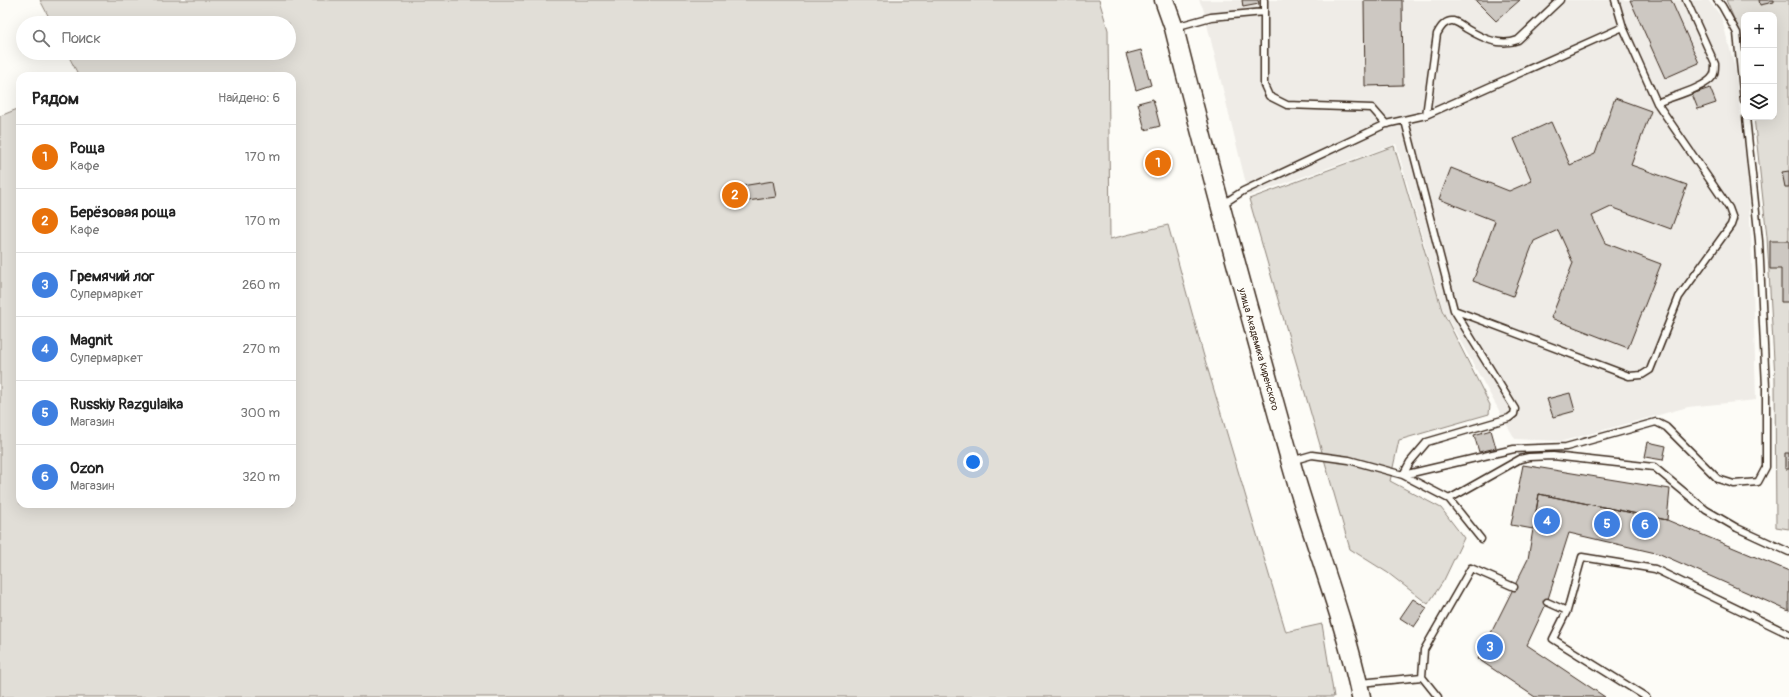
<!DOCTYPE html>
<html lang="ru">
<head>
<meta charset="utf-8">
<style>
	:root { --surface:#fff; --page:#f6f6f6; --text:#222; --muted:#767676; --line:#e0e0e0; --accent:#1f6fb2 }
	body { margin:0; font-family:Pangolin,sans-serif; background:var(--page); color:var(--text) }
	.controls { position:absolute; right:12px; top:12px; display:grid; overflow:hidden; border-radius:8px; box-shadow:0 4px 16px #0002 }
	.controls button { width:36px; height:36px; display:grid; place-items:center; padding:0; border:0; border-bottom:1px solid var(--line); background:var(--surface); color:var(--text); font:20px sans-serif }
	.you { position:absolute; left:973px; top:462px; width:14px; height:14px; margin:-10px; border:3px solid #fff; border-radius:50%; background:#1a73e8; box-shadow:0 0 0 6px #1a73e833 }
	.badge { display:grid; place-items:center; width:26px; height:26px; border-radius:50%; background:var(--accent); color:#fff; font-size:13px; font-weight:700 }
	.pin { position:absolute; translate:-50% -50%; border:2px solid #fff; box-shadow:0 1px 4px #0006 }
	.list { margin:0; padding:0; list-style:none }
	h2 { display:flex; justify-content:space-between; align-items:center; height:52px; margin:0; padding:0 16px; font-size:17px }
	h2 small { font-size:13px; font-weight:400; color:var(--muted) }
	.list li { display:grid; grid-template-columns:26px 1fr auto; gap:12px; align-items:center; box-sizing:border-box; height:64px; padding:0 16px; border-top:1px solid var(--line) }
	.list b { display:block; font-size:15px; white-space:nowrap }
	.list p { margin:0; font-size:13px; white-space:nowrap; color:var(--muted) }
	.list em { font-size:13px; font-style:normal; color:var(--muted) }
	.icon { flex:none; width:22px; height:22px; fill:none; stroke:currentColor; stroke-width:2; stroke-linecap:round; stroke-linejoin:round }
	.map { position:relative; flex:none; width:1789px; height:697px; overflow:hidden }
	.search { position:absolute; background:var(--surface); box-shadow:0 4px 16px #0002; left:16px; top:16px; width:280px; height:44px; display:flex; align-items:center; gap:10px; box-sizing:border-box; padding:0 14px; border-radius:22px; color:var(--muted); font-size:15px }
	.panel { position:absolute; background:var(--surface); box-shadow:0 4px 16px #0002; left:16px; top:72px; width:280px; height:436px; border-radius:12px }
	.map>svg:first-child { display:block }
	.built { fill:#efece7 }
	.green { fill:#e1ded7; stroke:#8e847a }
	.building { fill:#cdc8c2; stroke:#3b2a1e }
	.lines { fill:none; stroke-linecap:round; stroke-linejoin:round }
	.service-casing { stroke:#3b2a1e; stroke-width:9 }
	.secondary-casing { stroke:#3b2a1e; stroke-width:21 }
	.service { stroke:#fdfcf7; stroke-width:6 }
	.secondary { stroke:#fdfcf7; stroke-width:18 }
	.labels { text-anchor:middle; stroke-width:4; stroke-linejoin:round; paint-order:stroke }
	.street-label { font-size:10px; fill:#3b2a1e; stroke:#fdfcf7 }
</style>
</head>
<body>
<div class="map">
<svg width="1789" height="697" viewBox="0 0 1789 697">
	<rect width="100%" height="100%" fill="#fdfcf7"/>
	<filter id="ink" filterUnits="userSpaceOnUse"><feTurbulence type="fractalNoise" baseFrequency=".025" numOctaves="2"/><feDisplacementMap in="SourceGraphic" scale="8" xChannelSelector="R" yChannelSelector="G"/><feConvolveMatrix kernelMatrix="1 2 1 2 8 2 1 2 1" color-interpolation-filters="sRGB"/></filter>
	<g filter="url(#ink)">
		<path class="built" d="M1199 0H1708L1721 16 1735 68 1748 178 1753 284 1756 400 1688 407 1563 441 1515 439 1443 310 1396 144 1249 196 1203 8Z"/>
		<path class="green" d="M40 0H1099L1108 30 1110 239 1168 225 1203 353 1286 632 1322 624 1334 697H0V116L20 108V504H292V76H79L67 53H289V23H52Z
			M1726 0H1789V529L1776 527 1775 378 1767 237 1754 117H1774V15H1744V42Z
			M1394 146 1442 310 1490 405 1489 414 1399 440 1390 481 1441 508 1464 538 1444 580 1428 604 1388 573 1350 549 1249 199Z"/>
		<path class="building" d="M1242 0H1258L1259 4 1243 7Z
			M1364 0H1402L1403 85 1365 86Z
			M1475 0H1520L1496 21Z
			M1630 0H1671L1699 63 1665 78Z
			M1759 0H1774V2L1760 5Z
			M1141 50 1151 85 1136 90 1126 54Z
			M1710 88 1716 103 1698 109 1692 94Z
			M1615 98 1651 111 1631 165 1687 185 1671 229 1611 207 1592 216 1605 243 1661 264 1628 348 1551 318 1573 263 1558 230 1534 241 1513 296 1473 281 1495 221 1439 199 1451 168 1509 191 1532 181 1514 139 1551 122 1570 165 1595 154Z
			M1153 99 1160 126 1145 130 1138 103Z
			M1789 171V187H1785L1782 172Z
			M773 181 776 197 726 204 723 189Z
			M1770 241H1789V302H1781V269H1770Z
			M1570 393 1575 411 1553 417 1547 399Z
			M1491 430 1496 448 1479 452 1474 435Z
			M1648 442 1666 446 1663 460 1645 457Z
			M1785 453H1789V469H1785Z
			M1523 465 1670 489 1667 520 1539 494 1533 529 1511 525Z
			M1539 494 1667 520 1789 571V611L1660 554 1569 533 1547 602 1527 645 1605 697H1535L1478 659 1528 559Z
			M1413 599 1427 608 1414 627 1400 618Z"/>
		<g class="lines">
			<g class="service-casing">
				<path id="service" d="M1264 0V85L1269 96 1287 105 1372 108 1386 124H1388
					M1717 0 1722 6 1737 33 1744 101
					M1175 27 1211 17 1264 12
					M1657 103C1670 97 1706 88 1713 76 1715 73 1715 68 1715 64L1686 0
					M1426 115 1437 34C1440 28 1445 20 1453 21 1458 22 1463 26 1467 29 1482 38 1500 47 1518 40L1560 0
					M1405 121 1454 310 1629 376 1642 375 1650 370 1679 297 1731 225 1733 219 1729 208 1657 103 1623 27 1615 0
					M1223 204 1243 191 1386 124 1426 115 1623 27
					M1291 461 1312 455 1349 460 1403 475 1449 499 1481 539
					M1403 475 1514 449 1566 447 1656 422 1666 427 1718 479 1734 484 1758 482 1766 467V387L1759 241 1746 117
					M1403 475 1410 462 1427 442 1509 418 1514 414 1515 409 1454 310
					M1449 499 1520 459 1529 457 1553 456 1654 467 1706 510 1737 528 1789 552
					M1547 602 1567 611
					M1422 677 1424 650 1471 568 1514 587
					M1360 683 1422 677 1438 697
					M1646 697 1553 639 1567 611 1582 557 1655 569 1789 634"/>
			</g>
			<g class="secondary-casing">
				<g id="secondary">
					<path id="s1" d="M1164 0 1174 28C1210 173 1251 318 1291 463 1313 541 1344 617 1361 697"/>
				</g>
			</g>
			<use href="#service" class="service"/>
			<use href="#secondary" class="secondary"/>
		</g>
	</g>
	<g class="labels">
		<g class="street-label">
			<text dy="4" stroke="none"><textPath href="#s1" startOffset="362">улица Академика Киренского</textPath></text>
		</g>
	</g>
</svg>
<div class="controls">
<button>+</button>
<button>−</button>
<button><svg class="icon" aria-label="layers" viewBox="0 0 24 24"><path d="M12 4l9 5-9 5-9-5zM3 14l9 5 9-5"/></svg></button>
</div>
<div class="you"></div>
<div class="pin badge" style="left:1158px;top:163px;background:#e8710a">1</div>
<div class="pin badge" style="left:735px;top:195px;background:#e8710a">2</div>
<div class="pin badge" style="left:1490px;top:647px;background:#3f7fe0">3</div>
<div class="pin badge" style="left:1547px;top:521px;background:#3f7fe0">4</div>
<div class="pin badge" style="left:1607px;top:524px;background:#3f7fe0">5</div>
<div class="pin badge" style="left:1645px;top:525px;background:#3f7fe0">6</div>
<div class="search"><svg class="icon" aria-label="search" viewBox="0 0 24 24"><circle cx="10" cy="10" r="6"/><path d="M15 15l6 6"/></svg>Поиск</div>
<section class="panel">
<h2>Рядом<small>Найдено: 6</small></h2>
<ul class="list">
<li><span class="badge" style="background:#e8710a">1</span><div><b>Роща</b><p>Кафе</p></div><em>170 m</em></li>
<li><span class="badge" style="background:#e8710a">2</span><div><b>Берёзовая роща</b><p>Кафе</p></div><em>170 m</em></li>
<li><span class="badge" style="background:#3f7fe0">3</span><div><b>Гремячий лог</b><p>Супермаркет</p></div><em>260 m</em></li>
<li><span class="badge" style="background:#3f7fe0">4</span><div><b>Magnit</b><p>Супермаркет</p></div><em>270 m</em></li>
<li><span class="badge" style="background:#3f7fe0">5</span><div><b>Russkiy Razgulaika</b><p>Магазин</p></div><em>300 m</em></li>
<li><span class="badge" style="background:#3f7fe0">6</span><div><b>Ozon</b><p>Магазин</p></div><em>320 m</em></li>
</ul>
</section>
</div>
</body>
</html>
